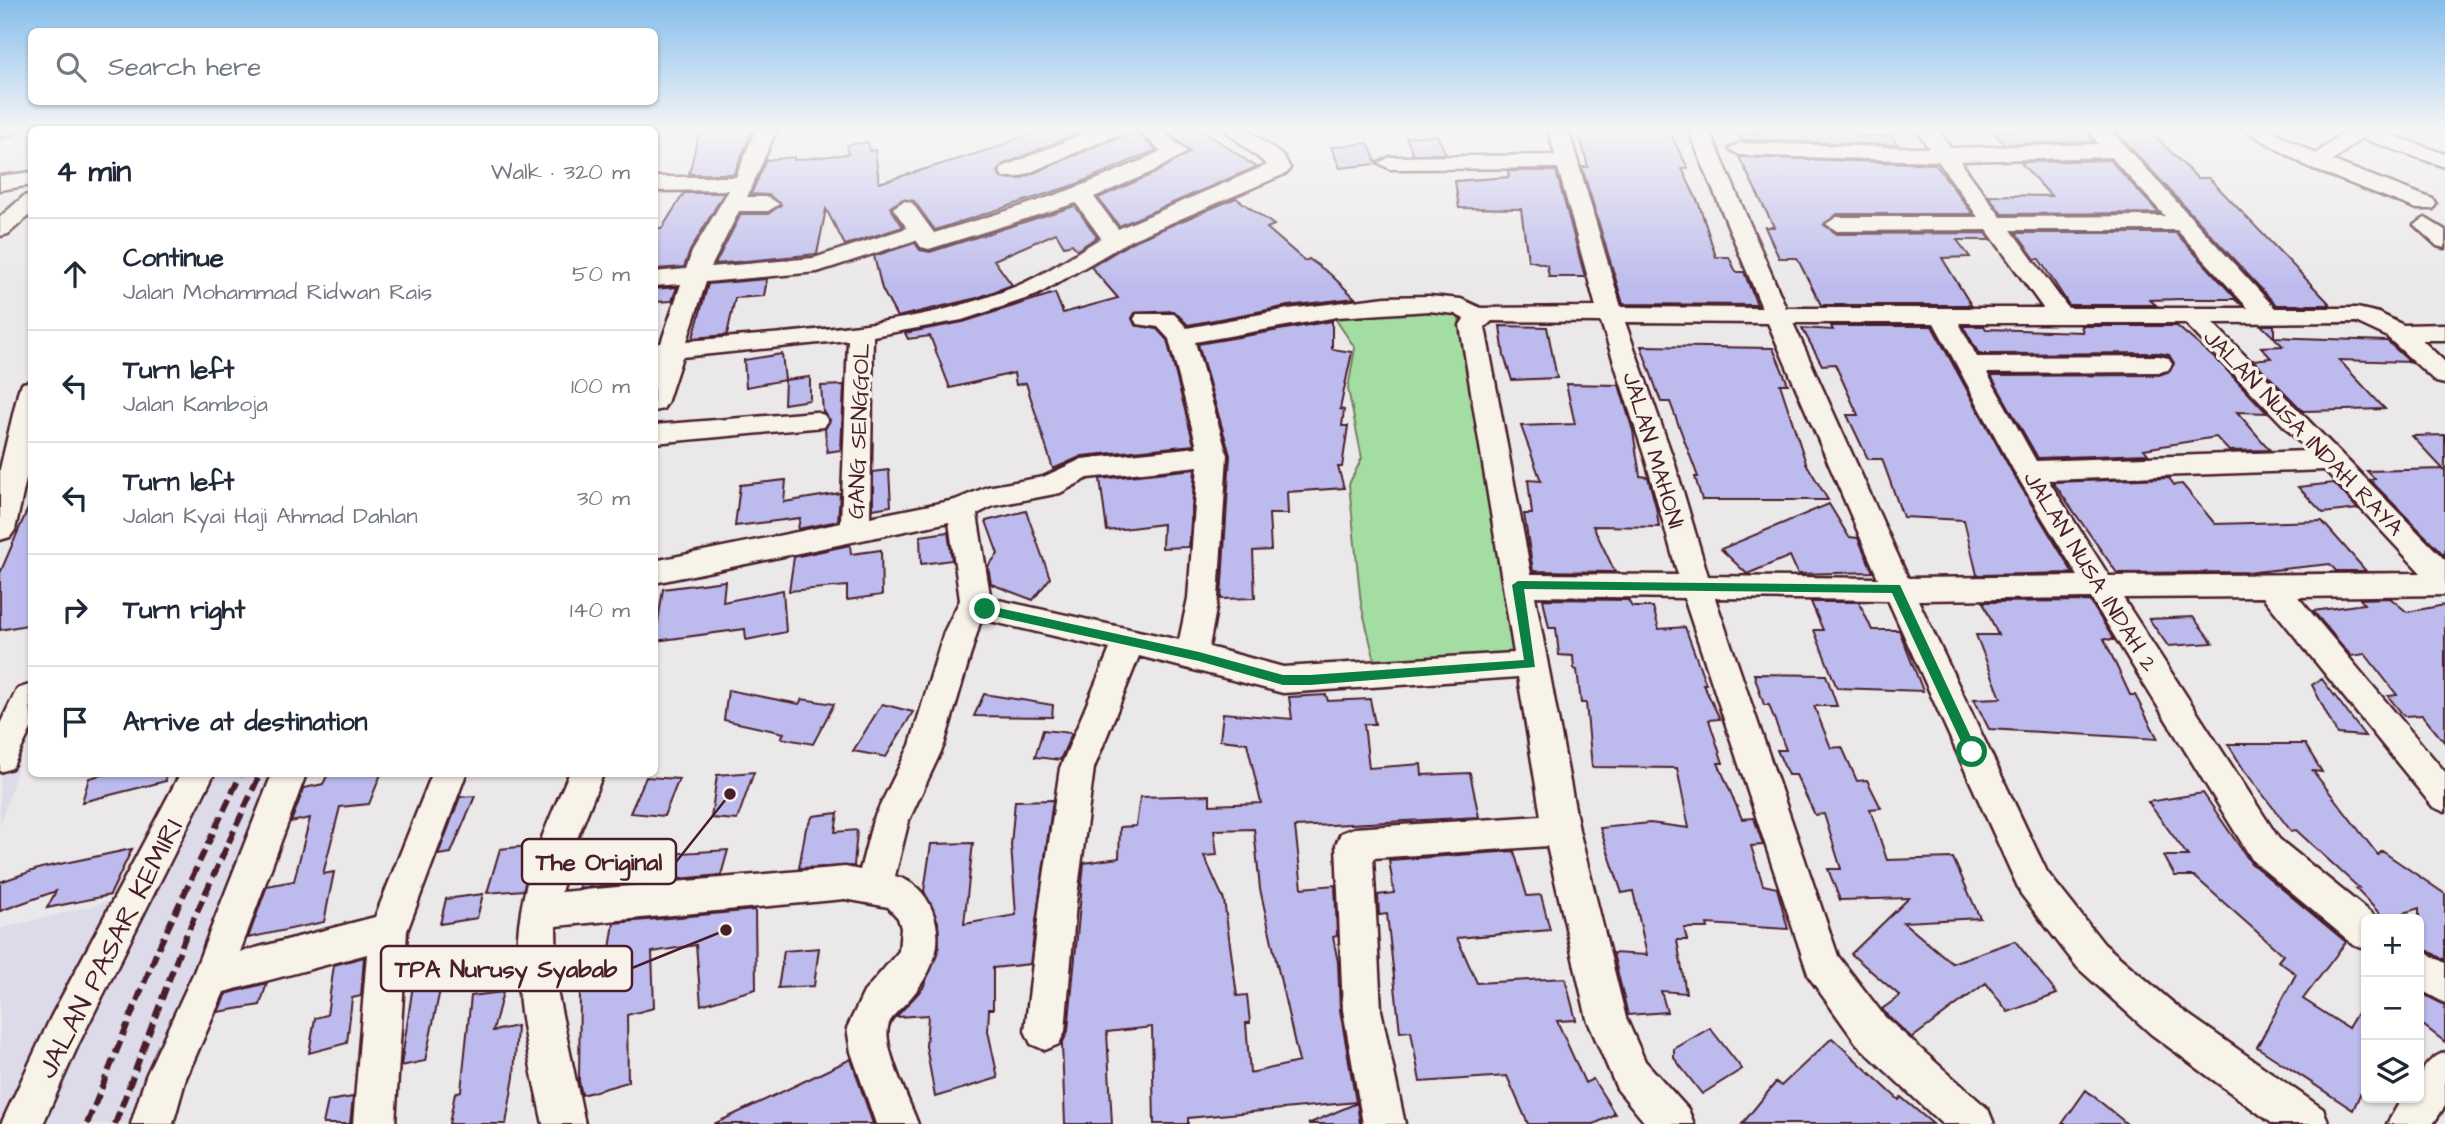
<!DOCTYPE html>
<html lang="en">
<head>
<meta charset="utf-8">
<style>
	:root { --surface:#fff; --page:#f2f2f3; --text:#1f2937; --muted:#747a83; --line:#e0e1e3 }
	body { margin:0; font-family:"Architects Daughter",sans-serif; background:var(--page); color:var(--text) }
	.controls { position:absolute; right:21px; bottom:21px; display:grid; overflow:hidden; border-radius:10px; box-shadow:0 2px 5px #0004 }
	.controls button { width:63px; height:63px; display:grid; place-items:center; padding:0; border:0; border-bottom:2px solid var(--line); background:var(--surface); color:var(--text); font:35px sans-serif }
	.stop { position:absolute; width:21px; height:21px; margin:-16px; border:5px solid #0b8043; border-radius:50%; background:#fff }
	.stop.end { background:#0b8043; border-color:#fff; box-shadow:0 2px 7px #0008 }
	.list { margin:0; padding:0; list-style:none }
	h2 { display:flex; justify-content:space-between; align-items:center; height:91px; margin:0; padding:0 28px; font-size:30px }
	h2 small { font-size:23px; font-weight:400; color:var(--muted) }
	.list li { display:grid; grid-template-columns:46px 1fr auto; gap:21px; align-items:center; box-sizing:border-box; height:112px; padding:0 28px; border-top:2px solid var(--line) }
	.list b { display:block; font-size:26px; white-space:nowrap }
	.list p { margin:0; font-size:23px; white-space:nowrap; color:var(--muted) }
	.list em { font-size:23px; font-style:normal; color:var(--muted) }
	.icon { flex:none; width:38px; height:38px; fill:none; stroke:currentColor; stroke-width:2; stroke-linecap:round; stroke-linejoin:round }
	.map { position:relative; flex:none; width:2445px; height:1124px; overflow:hidden }
	.search { position:absolute; background:var(--surface); box-shadow:0 2px 5px #0004; left:28px; top:28px; width:630px; height:77px; display:flex; align-items:center; gap:18px; box-sizing:border-box; padding:0 24px; border-radius:10px; color:var(--muted); font-size:26px }
	.panel { position:absolute; background:var(--surface); box-shadow:0 2px 5px #0004; left:28px; top:126px; width:630px; height:651px; border-radius:10px }
	.map>svg:first-child { display:block }
	.built { fill:#dddaea }
	.green { fill:#a4dda2; stroke:#777e66; stroke-width:2 }
	.building { fill:#bdbbed; stroke:#4a1f2b; stroke-width:2; fill-rule:evenodd }
	.lines { fill:none; stroke-linecap:round; stroke-linejoin:round }
	.minor-casing { stroke:#4a1f2b; stroke-width:5 }
	.minor { fill:#f7f3e8; fill-rule:evenodd }
	.rail { stroke:#4a1f2b; stroke-width:6; stroke-dasharray:13 6; stroke-linecap:butt }
	.route { fill:#0b8043 }
	.labels { text-anchor:middle; stroke-width:7; stroke-linejoin:round; paint-order:stroke }
	.street-label { font-size:23px; fill:#4a1f2b; stroke:#f7f3e8 }
	.near-street-label { font-size:28px; fill:#4a1f2b; stroke:#f7f3e8 }
	.leader { fill:none; stroke:#4a1f2b; stroke-width:2.5 }
	.callout-dot { fill:#4a1f2b; stroke:#f7f3e8; stroke-width:2.5 }
	.callout { fill:#f7f3e8; stroke:#4a1f2b; stroke-width:2.5 }
	.callout-label { font-size:24px; text-anchor:middle; font-weight:bold; fill:#4a1f2b }
</style>
</head>
<body>
<div class="map">
<svg width="2445" height="1124" viewBox="0 0 2445 1124">
	<rect width="100%" height="100%" fill="#ebe8e9"/>
	<filter id="ink" filterUnits="userSpaceOnUse"><feTurbulence type="fractalNoise" baseFrequency=".0143" numOctaves="2"/><feDisplacementMap in="SourceGraphic" scale="14" xChannelSelector="R" yChannelSelector="G"/><feConvolveMatrix kernelMatrix="1 2 1 2 8 2 1 2 1" color-interpolation-filters="sRGB"/></filter>
	<g filter="url(#ink)">
		<path class="built" d="M31 723 0 827V727Z
			M215 774H290L151 1124H0V929L153 890Z"/>
		<path class="green" d="M1389 304 1458 313 1517 665 1377 670 1361 604 1349 484 1362 458 1348 389 1355 348 1330 311Z"/>
		<path class="building" d="M700 129H753L734 174H689Z
			M1040 129H1088L1002 165 998 171 1001 178 1020 179 1106 142 1137 133 1156 150 1077 184 935 230 914 201 903 199 890 207 903 227 845 245 826 209 817 254 715 264 741 214H768L781 205 769 195 751 194 766 160 794 157V160L848 154 847 145 868 142 870 151 875 150 879 183 998 147Z
			M1164 129H1201L1256 167 1119 226 1098 198 1155 173 1190 152Z
			M1578 129H1668L1688 168 1682 169 1699 204 1716 257H1729L1736 272H1744L1757 305 1623 304 1582 167H1588Z
			M1852 129 1858 136H1891L1898 145 1742 140 1738 134 1759 133 1757 130Z
			M2044 129H2085L2094 142 2004 144 1992 131Z
			M2113 129H2148L2197 178H2209L2331 305H2276Z
			M1437 135 1446 154H1413L1406 137Z
			M1368 143 1377 164 1340 168 1331 147Z
			M1739 157 1935 164 1973 214H1837L1824 225 1837 234 1986 233 1991 240H1957L1970 257 1942 258 1971 305H1821L1797 258H1779L1765 227H1774Z
			M2110 160 2159 213 2002 214 1988 195 2051 196 2020 162Z
			M1508 171H1556L1585 277H1549L1547 265 1528 260 1521 209 1459 208 1455 181 1509 177Z
			M684 193H724L690 251 684 267 654 269V228H662Z
			M1236 198 1274 225 1267 228 1305 261 1309 259 1330 274 1355 298 1288 306 1188 325 1174 311 1135 313 1132 318 1135 325 1157 329 1167 340 1194 445 1082 456 1053 469 1026 383 1016 385 1014 373 950 388 930 336 908 339 905 333 963 322 1055 293 1063 313 1118 298 1091 267 1132 242Z
			M1075 206 1097 237 1077 250 1072 244 1064 246 1056 233 994 260 1012 285 977 298 897 317 882 289 874 256 915 243 920 250 930 252Z
			M2016 233H2176L2242 305 2234 299H2181L2150 300 2156 305H2069L2039 259H2035Z
			M767 279 764 296 735 298 727 335 693 338 708 284Z
			M677 287 672 301 654 302V289Z
			M1332 321V349L1352 352 1340 409 1344 410 1342 426H1348L1342 467H1338L1344 488 1287 492 1288 514H1269L1271 550 1253 551 1255 598 1221 599 1230 455 1198 344Z
			M2261 325H2274V337L2387 341 2410 362 2339 360 2385 409 2303 411 2253 360 2271 358 2261 347 2283 346Z
			M1500 326 1547 327 1557 378 1512 380 1504 356Z
			M1831 326H1932L2012 472 2073 573 1977 575 1964 520 1903 517 1882 459H1868L1847 415H1858L1835 364 1822 365 1802 328 1833 330Z
			M1963 326H1984L1986 329 2083 332 2081 326H2177L2220 363 2267 413 2237 412 2270 450 2229 451 2216 437 2144 449 2148 454 2038 458 1991 376 2159 375 2170 371 2174 363 2169 355 2159 353 1979 354Z
			M1641 346 1773 348 1788 384H1780L1806 463 1828 500H1702L1695 477H1698L1670 402H1661Z
			M782 354 785 380 746 387 744 360Z
			M810 377V400L784 404 785 380Z
			M1566 384 1619 385 1633 431 1640 476 1648 477 1656 507 1659 527 1593 526 1615 572 1533 571 1524 514H1532L1528 480 1541 481 1521 426 1575 424Z
			M844 385 841 450 827 452 825 429 830 420 823 412 821 386Z
			M2445 435V556L2370 480 2375 479 2367 471 2443 469 2412 436Z
			M1195 469 1189 547 1162 548 1163 524 1107 531 1100 479Z
			M889 470 891 506 873 509V472Z
			M2169 478 2174 485 2182 484 2215 524 2322 521 2366 571H2336L2330 564 2255 572 2117 573 2053 482Z
			M786 480 784 502 840 493 838 521 798 529 800 518 735 526 740 485Z
			M2334 483 2358 509 2323 513 2298 487Z
			M32 499V624L0 630V573Z
			M1829 504 1849 537 1858 538 1873 572 1798 574 1790 556 1747 574 1721 549Z
			M1026 511 1050 578 1033 600 991 584 988 566 998 554 986 521Z
			M948 532 952 560 921 564 920 536Z
			M850 545 851 554 881 550 882 595 847 600V586L789 591 794 557Z
			M725 581 723 602 783 590 786 632 746 640 745 629 655 641 663 589Z
			M2390 598 2407 612 2445 605V743L2422 715 2404 716 2388 696 2397 695 2365 654 2351 656 2313 611 2364 604 2360 599Z
			M1543 599 1628 600 1632 607H1653L1659 629 1685 627 1706 684H1703L1720 719 1709 720 1723 763H1718L1742 819 1754 818 1763 845 1751 846 1763 885 1777 888 1788 929 1707 924 1708 928H1684L1687 940H1677L1686 993 1661 991 1667 1012 1628 1015 1613 953 1647 955 1633 891 1622 893 1600 828 1650 823 1689 828 1677 768 1592 767 1586 703H1581L1577 670 1574 669 1573 656 1559 655 1556 628H1549Z
			M2090 601 2114 640 2104 639 2130 695H2135L2158 739 1989 729 1974 699 2001 698 1976 635H1998L1983 602Z
			M1811 602H1859L1872 630H1899L1923 691 1837 688 1814 630H1823Z
			M2193 617 2213 643 2168 646 2149 619Z
			M1754 674 1826 675 1837 706H1814L1831 748 1842 747 1857 781 1867 780 1881 808 1870 809 1887 860 1953 858 1980 918 1903 922 1952 963 2015 941 2057 994 2008 1012 1986 983 1912 1038 1887 1015 1882 1009 1900 996 1851 954 1909 898 1840 900 1828 869H1841L1824 814 1815 815 1796 775H1788L1777 750H1786L1769 705H1764Z
			M2322 679 2365 736 2337 734 2312 685Z
			M728 690 799 704 802 699 834 704 813 744 781 738 784 733 724 720Z
			M984 694 1053 705 1052 717 974 716Z
			M1326 695 1328 701 1370 699 1375 724H1364L1369 768 1421 764 1422 775 1470 773 1479 817 1295 827 1302 888 1335 885 1337 936 1333 937 1338 962 1340 1010 1356 1102 1188 1118V1124H1154L1152 1027 1107 1032 1112 1124H1065L1062 1044 1068 1031 1084 863 1119 858 1120 827 1136 826 1140 797 1210 795V805L1261 803 1247 743 1220 740 1223 713 1292 719 1289 697ZM1254 829 1260 889 1299 1062 1250 1073 1246 1023H1250L1247 995 1237 996 1224 900 1204 856 1217 855 1214 830Z
			M882 704 913 712 886 757 853 751Z
			M1043 730 1072 733 1060 760 1035 757Z
			M2228 744H2305L2322 772 2313 771 2378 855 2382 851 2445 894V960L2419 946V908L2385 919 2356 889 2359 888 2296 830 2291 831 2244 770Z
			M754 772 737 820 711 818 717 775Z
			M105 774H165L166 781 82 802 89 778Z
			M328 774H381L369 804 340 807 323 874 334 872 324 922 248 938 267 886 294 881 310 818 291 822 304 788 323 784Z
			M646 777 679 779 664 816 630 813Z
			M2203 793 2251 863 2346 942 2303 999 2348 1028 2366 998V1081L2353 1110 2257 1047 2296 974 2278 961 2283 955 2194 876H2175L2164 856H2188L2148 802Z
			M475 796 451 853 438 855 460 797Z
			M1053 800 1030 964 993 968V1009H989L988 1031 998 1078 935 1097 926 1046 928 1015 896 1017 923 988 939 948 938 922 924 891 931 844 973 843 964 924 1016 915 1011 845 1015 801Z
			M838 813 835 832 857 830 854 866 799 868 806 828 813 816Z
			M537 845 523 890 487 893 500 849Z
			M132 849 110 895 47 908 56 891 0 911V882L41 868Z
			M728 850 721 875 579 888 587 859Z
			M1514 851 1527 896 1541 895 1550 930 1457 938 1477 983 1565 978 1576 1020 1557 1021 1585 1083 1593 1079 1615 1114 1594 1124H1528L1507 1076 1420 1082 1411 1031 1400 1032 1387 914 1379 915 1378 895 1394 893 1389 860Z
			M483 894 477 918 440 924 446 899Z
			M755 910 756 989 701 1005 696 945 652 952 654 1008 627 1015 628 1082 582 1095 579 1081 580 988 605 981 614 923Z
			M819 948 814 986 778 988 784 951Z
			M364 957 361 996 352 998 347 1043 309 1053 315 1018 327 1015 334 965Z
			M444 971 425 1061 401 1066 414 978Z
			M267 983 260 1005 218 1012 226 994Z
			M503 992 493 1031 517 1026 514 1077 506 1124H449L455 1093 461 1091 471 996Z
			M2419 992 2445 1005V1042L2419 1022Z
			M1710 1028 1742 1069 1702 1094 1674 1058V1049Z
			M1832 1038 1899 1100 1901 1097 1933 1124H1742L1776 1082 1781 1086Z
			M851 1059 873 1124H714Z
			M2086 1090 2127 1124H2062Z
			M353 1097 350 1124H323L328 1101Z
			M1357 1103 1360 1124H1308Z"/>
		<g class="lines">
			<g class="minor-casing">
				<path id="minor" d="M0 129H18L15 133 0 137Z
					M98 129H118V130H98Z
					M545 129H565V130H545Z
					M610 129H630V130H610Z
					M756 129H777L747 197H768L779 204 768 211H739L711 267 814 258 907 228 893 208 904 201 912 203 934 233C1012 210 1089 187 1161 151L1137 129H1160L1187 152 1154 171 1094 197 1118 229 1267 165 1224 129H1247L1284 157 1290 168 1287 173 1131 240 1037 295 962 320 873 336 870 517 955 500 987 487 1043 477 1082 459 1197 447 1169 339 1158 327 1137 324 1134 319 1137 314H1174L1187 328 1288 309 1386 297 1429 296 1461 299 1481 308 1596 307 1558 168 1390 169 1379 163 1390 157 1555 155 1548 129H1568L1621 307 1762 308 1688 129H1709L1786 308H2043L1987 230 1837 231 1826 224 1837 217H1978L1938 161 1740 155 1729 149 1740 143 1929 148 1916 129H1937L1951 148 2099 144 2087 129H2109L2275 308H2357L2379 313 2403 325 2445 324V340H2422L2445 362V384L2436 382 2386 336 2356 322 2213 323 2445 560V595L2298 597 2445 772V812L2433 807 2263 597 2123 598 2279 839 2378 919H2366V949L2353 944 2253 861 2091 598 1918 600 2047 872 2104 944 2179 1008 2323 1109 2329 1124H2273L2151 1034 2078 968 2021 894 1888 600 1715 598 1838 956 1885 1017 1988 1109 1994 1124H1942L1857 1044 1809 977 1684 598 1535 596 1579 830 1626 1018 1645 1061 1688 1109 1694 1124H1646L1617 1089 1587 1019 1547 846 1373 858 1381 1010 1405 1124H1363L1343 1010 1336 844 1341 833 1354 828 1541 816 1518 677 1283 693 1139 656 1094 768 1076 903 1065 1031 1059 1044 1045 1050 1031 1044 1025 1031 1040 903 1060 768 1110 649 981 619 944 745 909 820 895 876C913 881 925 892 932 910 946 946 931 975 907 1002 900 1009 890 1017 888 1027 883 1048 910 1102 918 1124H876L851 1052 847 1028 864 992 899 951 901 928 898 918 888 907 845 899 556 926 557 991 585 1124H543C528 1054 509 982 521 911 529 863 550 817 569 774H603L576 841 561 892 845 867 860 870 873 820 910 745 944 632 960 600 949 522 654 583V561L841 523 848 340 682 357 667 403 663 409 654 411V344L661 343 681 284 654 286V272L686 269 692 252 729 190 654 191V177H736ZM2111 157 2165 216 2001 217 1960 161ZM1076 203 1101 238C1074 254 1046 274 1017 286 915 328 797 331 687 341L706 282 817 272 916 240 921 247 929 249ZM2011 230H2177L2248 308H2068ZM1429 311 1455 314 1464 319 1460 325 1514 653 1283 667 1209 647 1218 598 1227 455 1195 342 1337 317ZM1492 321 1601 322 1646 461 1678 575 1531 574 1485 327ZM1625 322 1768 323 1878 578 1708 576 1674 461ZM1793 323H1934L2014 471 2078 576 1908 578ZM1959 323H2185L2308 451 2036 461 1987 373 2159 372 2168 370 2172 364 2168 358 2159 356 1977 357ZM1198 466 1188 598 1179 640 994 599 990 595 977 514 993 506 1060 493 1088 478ZM2325 470 2421 573 2109 576 2048 480Z
					M1095 129H1124L1121 133 1019 177H1003L1000 172 1003 167Z
					M2243 129H2269L2316 154 2346 129H2376L2445 154V167L2361 138 2333 161 2433 199 2436 204 2433 209H2417L2310 168Z
					M32 172V185L0 190V176Z
					M32 194V213L8 234 0 236V217L24 196Z
					M2425 218 2445 230V248L2437 246 2414 225Z
					M32 381V452L15 530 10 537 0 540V469L19 389 23 383Z
					M815 412 824 415 828 421 824 427 654 443V425Z
					M29 685 32 727 12 768 0 772V724L17 689Z
					M180 774H214L79 1043 43 1124H1L51 1017Z
					M272 774H306L240 952 375 917 432 774H466L407 931 395 1124H353L367 954 224 992 186 1078 173 1124H131L146 1076 194 972Z
					M2419 949 2445 963V1003L2419 989Z
					M2445 1052V1106L2433 1124H2387L2402 1098H2419C2419 1074 2422 1062 2445 1052Z"/>
			</g>
			<use href="#minor" class="minor"/>
			<path class="rail" d="M87 1124 158 949 241 774
				M115 1124 184 940 260 774"/>
		</g>
	</g>
	<linearGradient id="sky" x2="0" y2="1"><stop stop-color="#85beec"/><stop offset="0.45" stop-color="#f6f5f5"/><stop offset="1" stop-color="#f6f5f5" stop-opacity="0"/></linearGradient>
	<rect width="2445" height="287" fill="url(#sky)"/>
	<path class="route" d="M1518 581 1900 585 1978 752 1972 757 1967 755 1892 593 1524 589 1535 667 1310 685H1283L1199 661 985 614 979 609 985 605 1199 652 1283 675H1310L1524 660 1512 585Z"/>
	<g class="labels">
		<g class="street-label">
			<text transform="translate(858 431) rotate(-88)" y="8">GANG SENGGOL</text>
			<text transform="translate(2304 432) rotate(46)" y="8">JALAN NUSA INDAH RAYA</text>
			<text transform="translate(1654 450) rotate(73)" y="8">JALAN MAHONI</text>
			<text transform="translate(2091 571) rotate(58)" y="8">JALAN NUSA INDAH 2</text>
		</g>
		<g class="near-street-label">
			<text transform="translate(109 948) rotate(-63)" y="10">JALAN PASAR KEMIRI</text>
		</g>
	</g>
	<path class="leader" d="M730 794L676 862M726 930L632 968"/>
	<g class="callout-dot">
		<circle cx="730" cy="794" r="7"/>
		<circle cx="726" cy="930" r="7"/>
	</g>
	<g class="callout">
		<rect x="522" y="839" width="154" height="45" rx="7"/>
		<rect x="381" y="946" width="251" height="45" rx="7"/>
	</g>
	<g class="callout-label">
		<text x="599" y="870">The Original</text>
		<text x="506" y="977">TPA Nurusy Syabab</text>
	</g>
</svg>
<div class="controls">
<button>+</button>
<button>−</button>
<button><svg class="icon" aria-label="layers" viewBox="0 0 24 24"><path d="M12 4l9 5-9 5-9-5zM3 14l9 5 9-5"/></svg></button>
</div>
<div class="stop" style="left:1972px;top:752px"></div>
<div class="stop end" style="left:985px;top:609px"></div>
<div class="search"><svg class="icon" aria-label="search" viewBox="0 0 24 24"><circle cx="10" cy="10" r="6"/><path d="M15 15l6 6"/></svg>Search here</div>
<section class="panel">
<h2>4 min<small>Walk · 320 m</small></h2>
<ul class="list">
<li><svg class="icon" aria-label="ahead" viewBox="0 0 24 24"><path d="M12 20V5M6 11l6-6 6 6"/></svg><div><b>Continue</b><p>Jalan Mohammad Ridwan Rais</p></div><em>50 m</em></li>
<li><svg class="icon" aria-label="left" viewBox="0 0 24 24"><path d="M17 20v-9H6M10 6l-5 5 5 5"/></svg><div><b>Turn left</b><p>Jalan Kamboja</p></div><em>100 m</em></li>
<li><svg class="icon" aria-label="left" viewBox="0 0 24 24"><path d="M17 20v-9H6M10 6l-5 5 5 5"/></svg><div><b>Turn left</b><p>Jalan Kyai Haji Ahmad Dahlan</p></div><em>30 m</em></li>
<li><svg class="icon" aria-label="right" viewBox="0 0 24 24"><path d="M7 20v-9h11M14 6l5 5-5 5"/></svg><div><b>Turn right</b></div><em>140 m</em></li>
<li><svg class="icon" aria-label="arrive" viewBox="0 0 24 24"><path d="M6 21V4h12l-3 4 3 4H6"/></svg><div><b>Arrive at destination</b></div></li>
</ul>
</section>
</div>
</body>
</html>
